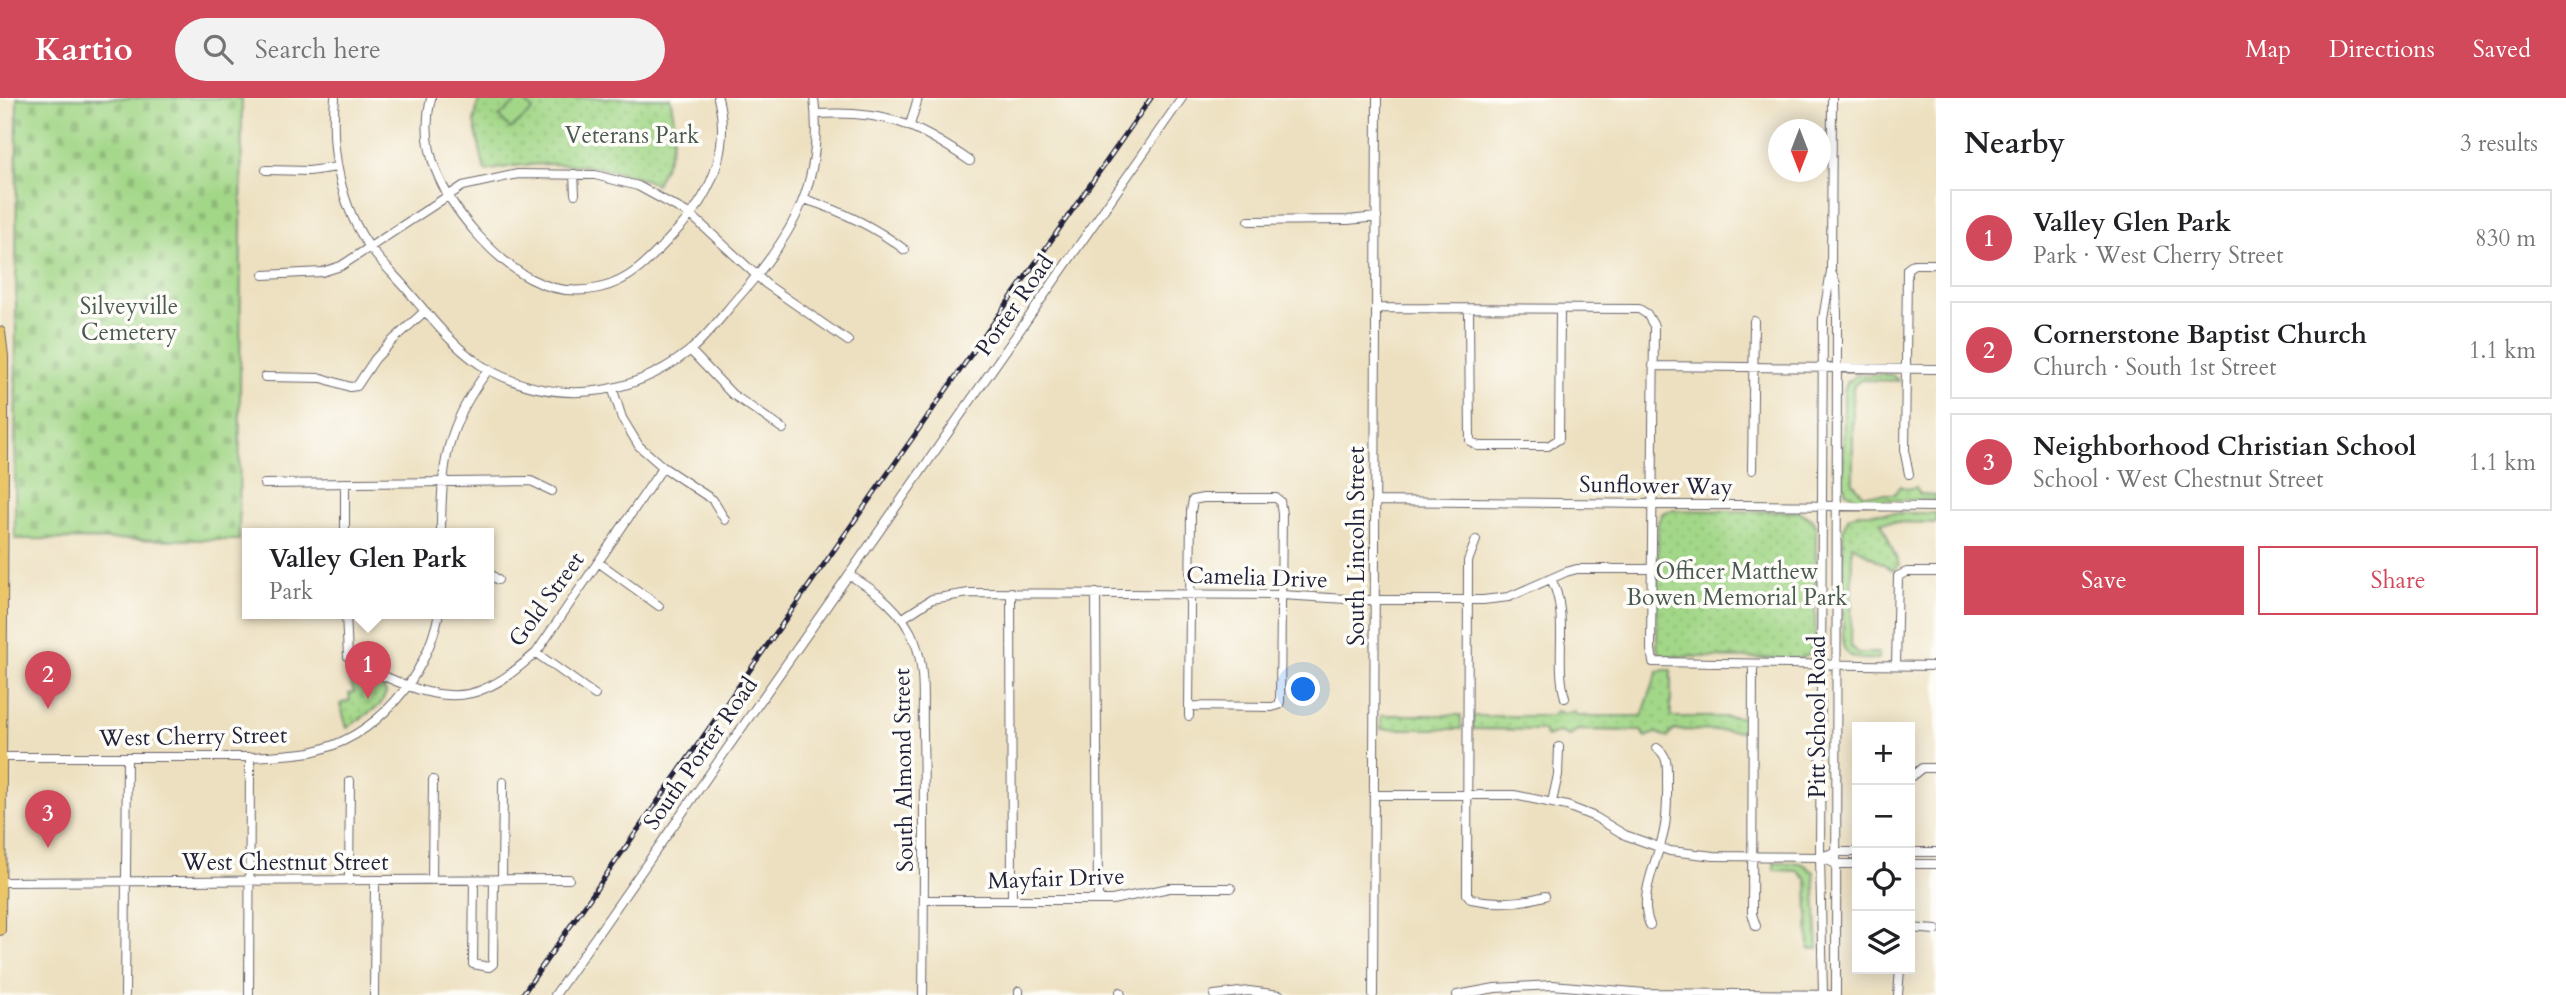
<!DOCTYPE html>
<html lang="en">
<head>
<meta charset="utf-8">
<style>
	:root { --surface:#fff; --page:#f2f2f2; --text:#202124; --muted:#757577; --line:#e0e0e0; --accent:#d1495b }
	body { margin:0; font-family:Cardo,serif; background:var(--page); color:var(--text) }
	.controls { position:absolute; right:21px; bottom:21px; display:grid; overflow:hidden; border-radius:0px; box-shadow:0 4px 18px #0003 }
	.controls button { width:63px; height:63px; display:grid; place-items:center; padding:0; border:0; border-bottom:2px solid var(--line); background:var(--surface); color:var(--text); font:35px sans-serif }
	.compass { position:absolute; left:1768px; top:21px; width:63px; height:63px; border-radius:50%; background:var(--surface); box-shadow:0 4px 18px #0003; rotate:180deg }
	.you { position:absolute; left:1304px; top:592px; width:24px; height:24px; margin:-18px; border:5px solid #fff; border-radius:50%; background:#1a73e8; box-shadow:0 0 0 10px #1a73e833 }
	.badge { display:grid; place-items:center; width:46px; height:46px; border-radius:50%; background:var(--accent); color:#fff; font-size:23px; font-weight:700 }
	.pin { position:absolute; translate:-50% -58px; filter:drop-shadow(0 2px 4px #0008) }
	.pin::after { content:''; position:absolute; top:37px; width:24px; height:21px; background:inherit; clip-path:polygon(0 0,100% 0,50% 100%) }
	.popup { position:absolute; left:242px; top:430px; width:252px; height:91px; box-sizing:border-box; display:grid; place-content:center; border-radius:0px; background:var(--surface); filter:drop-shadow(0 2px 5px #0005); font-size:23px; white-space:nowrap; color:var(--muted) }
	.popup b { font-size:26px; color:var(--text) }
	.popup::after { content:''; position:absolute; left:50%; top:100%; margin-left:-14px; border:14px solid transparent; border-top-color:var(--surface) }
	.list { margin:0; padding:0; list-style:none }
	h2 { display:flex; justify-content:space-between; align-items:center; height:91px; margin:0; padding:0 28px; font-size:30px }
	h2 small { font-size:23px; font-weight:400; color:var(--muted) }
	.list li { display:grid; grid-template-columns:46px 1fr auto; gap:21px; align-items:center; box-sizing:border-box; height:98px; margin:0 14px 14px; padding:0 14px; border:2px solid var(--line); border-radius:0px }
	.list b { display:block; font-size:26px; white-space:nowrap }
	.list p { margin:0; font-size:23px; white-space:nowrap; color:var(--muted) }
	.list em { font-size:23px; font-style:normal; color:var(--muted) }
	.actions { display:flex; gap:14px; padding:21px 28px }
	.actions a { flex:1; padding:16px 0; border:2px solid var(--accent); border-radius:0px; text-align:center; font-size:24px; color:var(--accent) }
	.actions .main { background:var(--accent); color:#fff }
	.icon { flex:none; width:38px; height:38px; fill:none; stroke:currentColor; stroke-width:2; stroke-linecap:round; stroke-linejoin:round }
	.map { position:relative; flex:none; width:1936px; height:897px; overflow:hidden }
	header { display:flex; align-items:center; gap:42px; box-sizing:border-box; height:98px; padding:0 35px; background:var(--accent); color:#fff }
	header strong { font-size:33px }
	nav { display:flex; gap:38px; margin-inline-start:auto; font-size:24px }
	.search { width:490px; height:63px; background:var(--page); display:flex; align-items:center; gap:18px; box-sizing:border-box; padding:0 24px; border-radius:38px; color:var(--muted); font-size:26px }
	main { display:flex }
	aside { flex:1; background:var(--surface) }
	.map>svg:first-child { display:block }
	.green { fill:url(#green-dots); stroke:#627c62; stroke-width:2 }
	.cemetery { fill:url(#cemetery-stones); stroke:#627c62; stroke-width:2 }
	.pitch { fill:#a3d788; stroke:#627c62; stroke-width:2 }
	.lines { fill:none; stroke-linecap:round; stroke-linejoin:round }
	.minor-casing { stroke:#69646a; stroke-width:10 }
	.major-casing { stroke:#69646a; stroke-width:12 }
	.minor { stroke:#fff; stroke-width:8 }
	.major { stroke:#eac669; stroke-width:10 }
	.rail-casing { stroke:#22223b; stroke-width:5 }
	.rail { stroke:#fdfcf7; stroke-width:2.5; stroke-dasharray:8; stroke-linecap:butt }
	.labels { text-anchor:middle; stroke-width:7; stroke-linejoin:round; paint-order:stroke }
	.park-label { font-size:23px; fill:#495852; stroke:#fdfcf7 }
	.street-label { font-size:23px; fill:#22223b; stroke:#fdfcf7 }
</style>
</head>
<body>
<header>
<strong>Kartio</strong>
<div class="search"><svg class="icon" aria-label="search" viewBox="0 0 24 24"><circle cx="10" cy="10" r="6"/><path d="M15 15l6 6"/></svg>Search here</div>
<nav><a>Map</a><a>Directions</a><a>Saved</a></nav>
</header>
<main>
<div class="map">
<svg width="1936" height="897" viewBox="0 0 1936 897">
	<defs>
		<pattern id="green-dots" width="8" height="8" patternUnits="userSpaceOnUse" patternTransform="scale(1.75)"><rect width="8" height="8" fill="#a3d788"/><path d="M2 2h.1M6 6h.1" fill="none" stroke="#8cb876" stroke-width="1.8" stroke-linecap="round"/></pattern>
		<pattern id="cemetery-stones" width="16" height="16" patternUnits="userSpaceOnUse" patternTransform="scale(1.75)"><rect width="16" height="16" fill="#a3d788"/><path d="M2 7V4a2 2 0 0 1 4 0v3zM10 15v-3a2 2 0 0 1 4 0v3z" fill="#8cb876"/></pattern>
	</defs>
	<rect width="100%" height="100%" fill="#fdfcf7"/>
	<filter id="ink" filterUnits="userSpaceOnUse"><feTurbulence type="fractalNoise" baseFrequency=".0143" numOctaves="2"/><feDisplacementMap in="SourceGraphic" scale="14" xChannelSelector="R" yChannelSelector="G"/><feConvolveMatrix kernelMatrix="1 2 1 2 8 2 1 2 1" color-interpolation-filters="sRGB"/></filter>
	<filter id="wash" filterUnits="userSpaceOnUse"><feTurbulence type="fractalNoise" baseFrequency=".00686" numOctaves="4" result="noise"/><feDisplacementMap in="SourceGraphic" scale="28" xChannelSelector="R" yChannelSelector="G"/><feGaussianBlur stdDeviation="1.57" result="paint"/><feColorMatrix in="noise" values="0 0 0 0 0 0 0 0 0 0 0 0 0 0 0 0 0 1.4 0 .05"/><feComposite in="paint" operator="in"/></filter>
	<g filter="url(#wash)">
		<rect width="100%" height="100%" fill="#ede0c0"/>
		<path class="green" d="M479 0H670C679 34 672 56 656 86 603 64 541 61 485 73L474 24Z
			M1857 277H1892L1899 283 1860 282 1853 289V385L1863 396H1894L1900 388 1907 391 1916 389 1920 396 1936 397V402H1860L1846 394 1843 385 1844 292 1848 283Z
			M1672 412 1799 414 1812 421 1816 431 1815 544 1809 557 1798 561 1662 558 1657 550 1658 425 1662 415Z
			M1858 415H1936V425L1881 424 1899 467 1893 472 1852 447 1851 548 1858 555H1879V561C1864 561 1849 564 1843 548V431L1848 420Z
			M1666 572H1671V619H1747V633L1674 632 1668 639 1656 635 1646 639 1641 633 1577 632 1570 638 1559 634 1547 639 1542 632 1473 631V618H1553L1556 613 1565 616 1574 613 1577 618H1642L1658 573Z
			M350 573 380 583 386 595 380 607 347 630 340 606 350 602 349 596 354 594 349 581Z
			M1381 617H1461V631H1381Z
			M1774 764 1802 765 1814 774 1818 851H1809L1807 782 1798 773 1774 772Z"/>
		<path class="cemetery" d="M17 0H242L239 442 15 441Z"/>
		<path class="pitch" d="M521 0 533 12 511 31 499 19Z"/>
	</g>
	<g filter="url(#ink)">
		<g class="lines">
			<g class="minor-casing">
				<path id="minor" d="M335 0C330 51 340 109 371 151 381 164 392 175 403 187 428 216 455 253 489 272 555 307 629 300 688 254 708 238 724 215 741 196 794 136 824 83 814 0
					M431 0C418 52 442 96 476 135 508 171 547 202 599 190 636 182 657 153 682 127 714 92 730 47 718 0
					M816 16C884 12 915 25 970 63
					M910 27 918 0
					M266 72 309 73 337 69
					M574 76 575 96
					M804 101C842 113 874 128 905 152
					M1249 123 1348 122 1377 119
					M1832 176 1836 186 1837 217 1836 897
					M264 177 322 174 341 168 463 88 518 76 595 77 638 88 691 117 766 186 848 243
					M1377 210 1639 211 1647 216 1654 228 1651 551 1653 564 1936 568
					M1469 211 1470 343 1478 348H1548L1559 341 1560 211
					M690 252 732 296 783 331
					M1653 268 1936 271
					M265 279 322 280 350 289 357 288 375 261 391 244 425 213
					M613 292 622 320 639 348 663 369 713 402 725 422
					M1752 372 1754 223
					M1909 376 1905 356 1907 171 1914 166H1936
					M345 385V435
					M264 386 531 383 552 393
					M1375 403 1936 409
					M441 435C441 367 446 327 489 271
					M1476 442 1468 463 1467 796 1471 801C1495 806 1522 805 1545 798
					M598 464 659 508
					M489 475 498 482
					M849 477C877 493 903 513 915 544 926 573 922 605 923 634 925 722 924 809 923 897
					M1551 481C1570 516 1554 562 1565 600
					M1011 494 1012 801
					M1096 495 1098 802
					M346 515 348 559 355 565C394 582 443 611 486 590 505 582 520 568 536 555L663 369
					M903 520 932 501 969 495 1282 497 1362 502H1483L1509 499 1566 474 1577 471H1652
					M536 555 595 597
					M1753 566 1752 816 1756 828
					M1896 567 1898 478 1907 474H1936
					M1189 608 1272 609 1279 607 1280 603 1282 416 1280 403 1276 400H1203L1193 402 1191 413 1189 608V618
					M2 659H250C270 658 290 657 310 654 377 640 426 580 439 515
					M1912 678 1922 670H1936
					M1374 697H1514L1567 708 1595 719 1625 737 1670 753 1714 758 1820 759 1836 754H1857
					M1552 704 1558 677 1559 649
					M1910 754H1936
					M1820 759 1836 766H1857
					M1910 766H1936
					M432 782 433 682
					M474 782 473 866 489 869 493 866 494 782
					M502 782 503 684
					M349 783 350 683
					M1 784 569 781
					M924 802H1112L1169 790H1231
					M1650 827C1637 797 1658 763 1664 733 1668 715 1667 697 1667 679 1667 667 1668 658 1657 650
					M1910 830 1936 832
					M1120 894 1121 897
					M125 897 127 659
					M249 897 250 659
					M374 897 375 783
					M555 897 1182 0
					M1019 897V893
					M1214 897 1249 893 1280 897
					M1373 897 1377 0
					M1457 897 1495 890 1552 887 1645 895 1836 897
					M1823 897 1820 759 1823 221 1831 173 1832 0
					M1898 897 1900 871"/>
			</g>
			<g class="major-casing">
				<path id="major" d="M0 234 3 258V355L0 832"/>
			</g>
			<use href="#minor" class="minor"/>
			<use href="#major" class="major"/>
			<g class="rail-casing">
				<path id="rail" d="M522 897 1151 0"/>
			</g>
			<use href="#rail" class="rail"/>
		</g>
	</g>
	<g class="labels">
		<g class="park-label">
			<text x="632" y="45">Veterans Park</text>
			<text x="129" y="216">Silveyville<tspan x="129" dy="26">Cemetery</tspan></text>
			<text x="1737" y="481">Officer Matthew<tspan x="1737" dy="26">Bowen Memorial Park</tspan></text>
		</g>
		<g class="street-label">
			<text transform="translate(1014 207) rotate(-55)" y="8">Porter Road</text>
			<text transform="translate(1656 387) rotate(1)" y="8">Sunflower Way</text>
			<text transform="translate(1356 448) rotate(-90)" y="8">South Lincoln Street</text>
			<text transform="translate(1257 479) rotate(2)" y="8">Camelia Drive</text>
			<text transform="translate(546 501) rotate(-54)" y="8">Gold Street</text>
			<text transform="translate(1817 619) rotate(-90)" y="8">Pitt School Road</text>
			<text transform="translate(193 638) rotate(-1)" y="8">West Cherry Street</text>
			<text transform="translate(700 655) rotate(-55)" y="8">South Porter Road</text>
			<text transform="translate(903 672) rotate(-91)" y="8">South Almond Street</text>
			<text x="285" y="772">West Chestnut Street</text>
			<text transform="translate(1056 780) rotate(-2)" y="8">Mayfair Drive</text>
		</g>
	</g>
</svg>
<div class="controls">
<button>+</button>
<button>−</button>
<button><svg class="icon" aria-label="locate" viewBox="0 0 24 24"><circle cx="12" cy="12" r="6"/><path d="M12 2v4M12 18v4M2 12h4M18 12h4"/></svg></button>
<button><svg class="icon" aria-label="layers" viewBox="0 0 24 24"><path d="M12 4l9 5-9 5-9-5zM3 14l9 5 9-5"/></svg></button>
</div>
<svg class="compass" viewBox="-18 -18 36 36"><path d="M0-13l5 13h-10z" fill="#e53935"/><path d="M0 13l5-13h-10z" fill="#757577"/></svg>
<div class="you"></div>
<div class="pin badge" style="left:368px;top:601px">1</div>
<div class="popup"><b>Valley Glen Park</b>Park</div>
<div class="pin badge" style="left:48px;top:611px">2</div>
<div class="pin badge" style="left:48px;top:750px">3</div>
</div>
<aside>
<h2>Nearby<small>3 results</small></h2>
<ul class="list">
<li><span class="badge">1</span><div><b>Valley Glen Park</b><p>Park · West Cherry Street</p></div><em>830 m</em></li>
<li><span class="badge">2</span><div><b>Cornerstone Baptist Church</b><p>Church · South 1st Street</p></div><em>1.1 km</em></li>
<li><span class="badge">3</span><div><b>Neighborhood Christian School</b><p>School · West Chestnut Street</p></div><em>1.1 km</em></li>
</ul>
<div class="actions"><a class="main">Save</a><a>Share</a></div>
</aside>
</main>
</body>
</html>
